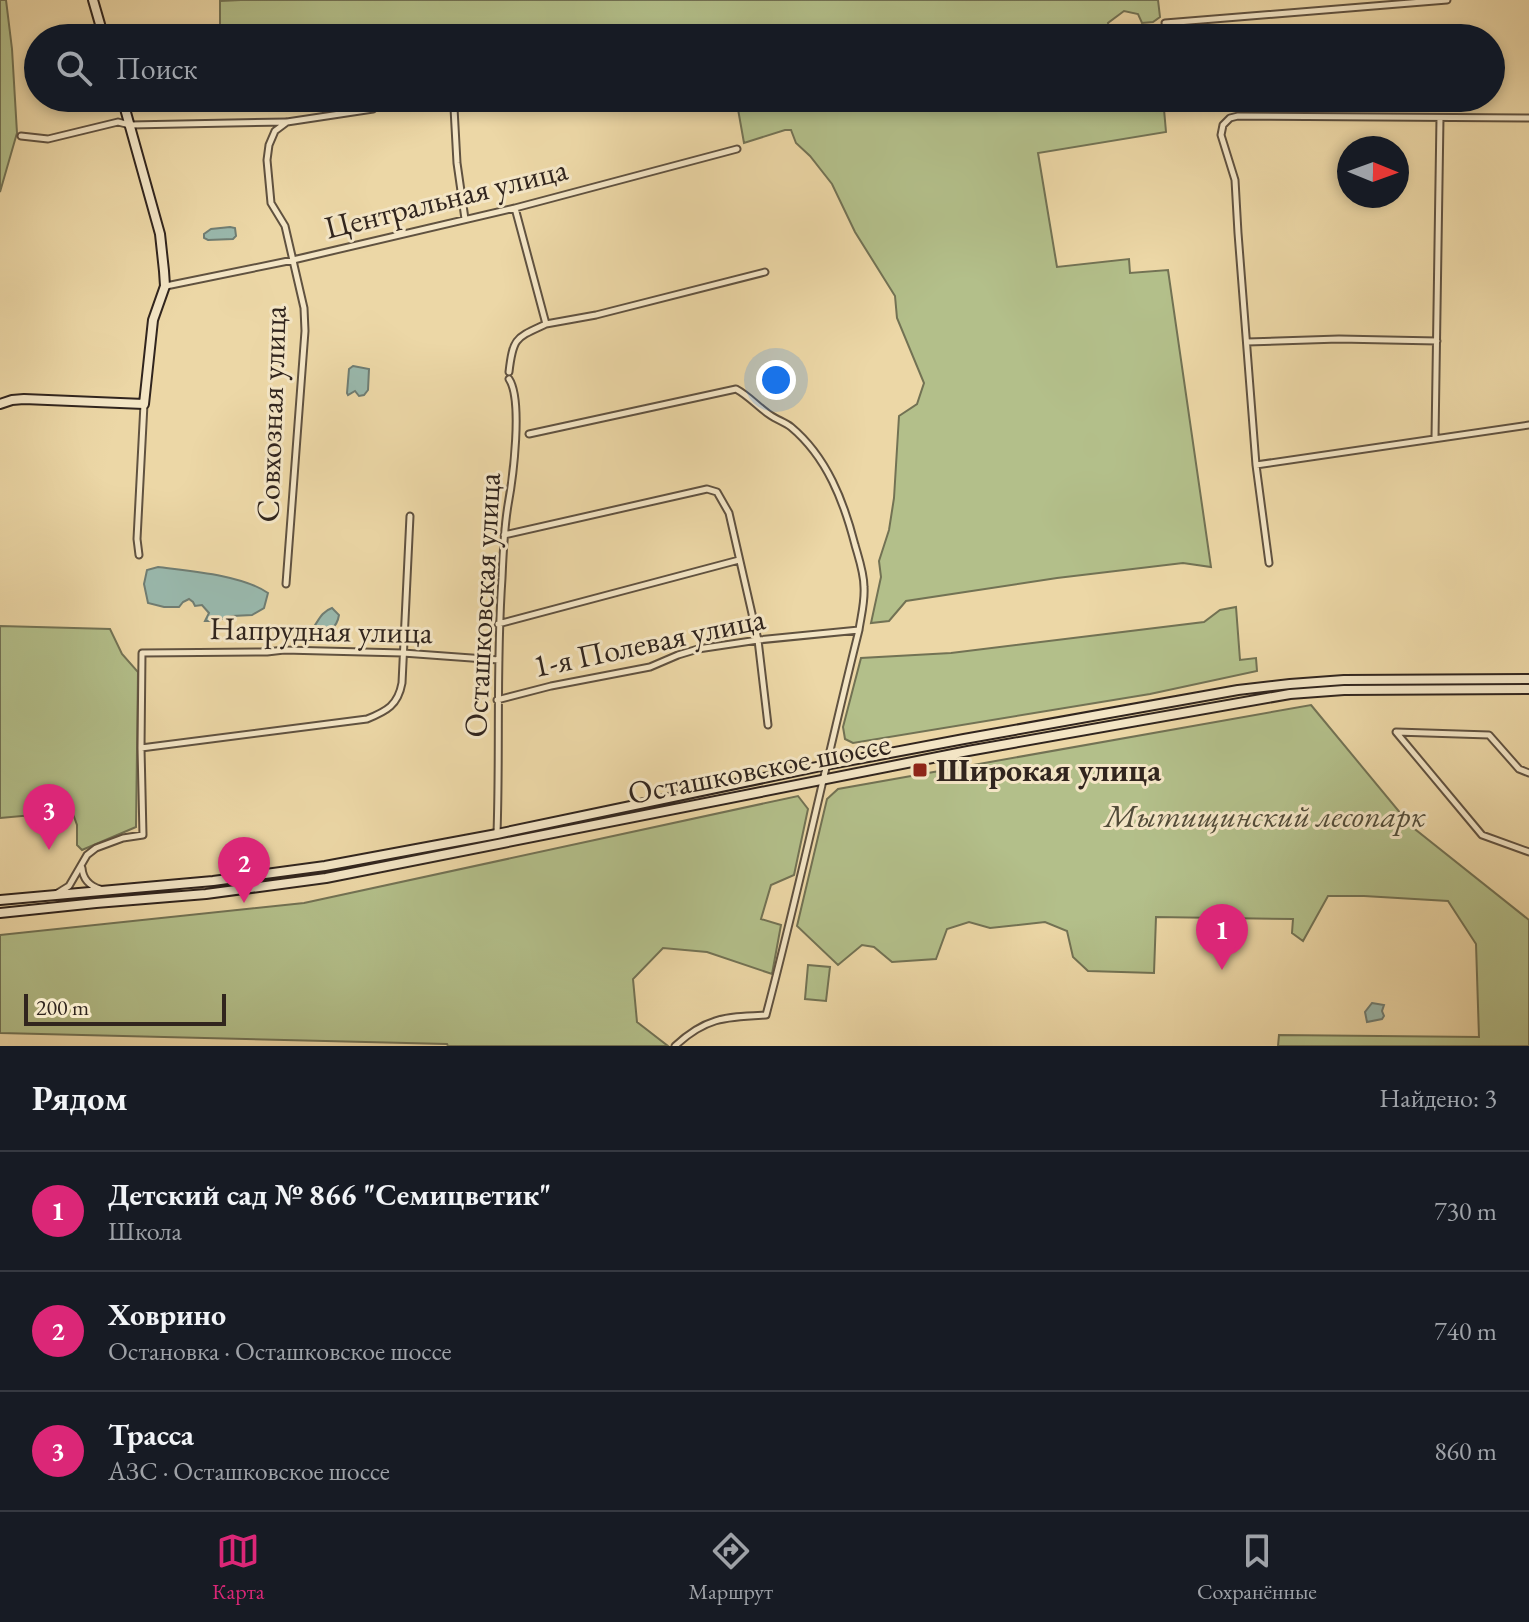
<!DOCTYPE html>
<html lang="ru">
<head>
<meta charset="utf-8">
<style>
	:root { --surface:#171b24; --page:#242831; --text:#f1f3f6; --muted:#9ea1a6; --line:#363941; --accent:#db2777 }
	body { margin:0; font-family:"EB Garamond",serif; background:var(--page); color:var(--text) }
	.compass { position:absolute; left:1337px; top:136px; width:72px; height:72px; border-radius:50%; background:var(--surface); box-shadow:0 4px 12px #0003; rotate:91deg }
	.scale { position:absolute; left:24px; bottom:20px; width:202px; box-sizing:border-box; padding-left:8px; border:4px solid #31251e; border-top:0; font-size:22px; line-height:28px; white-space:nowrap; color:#31251e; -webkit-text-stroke:6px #f3e5c5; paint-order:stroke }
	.you { position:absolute; left:776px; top:380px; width:28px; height:28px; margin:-20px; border:6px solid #fff; border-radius:50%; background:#1a73e8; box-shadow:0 0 0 12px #1a73e833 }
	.badge { display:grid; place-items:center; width:52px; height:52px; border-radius:50%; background:var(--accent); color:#fff; font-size:26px; font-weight:700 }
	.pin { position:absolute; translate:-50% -66px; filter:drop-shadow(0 2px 4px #0008) }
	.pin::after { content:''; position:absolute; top:42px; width:28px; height:24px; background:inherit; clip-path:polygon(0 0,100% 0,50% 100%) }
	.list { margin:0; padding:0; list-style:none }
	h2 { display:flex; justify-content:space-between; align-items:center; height:104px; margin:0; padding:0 32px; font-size:34px }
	h2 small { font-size:26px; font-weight:400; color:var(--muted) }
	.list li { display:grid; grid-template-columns:52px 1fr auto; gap:24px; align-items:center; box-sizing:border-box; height:120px; padding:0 32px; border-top:2px solid var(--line) }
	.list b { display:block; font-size:30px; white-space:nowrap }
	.list p { margin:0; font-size:26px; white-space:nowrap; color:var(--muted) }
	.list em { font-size:26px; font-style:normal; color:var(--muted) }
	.icon { flex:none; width:44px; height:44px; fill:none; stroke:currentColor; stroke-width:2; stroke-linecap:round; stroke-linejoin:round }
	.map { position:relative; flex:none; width:1529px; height:1046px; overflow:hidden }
	.search { position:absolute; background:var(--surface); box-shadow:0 4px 12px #0003; left:24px; right:24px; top:24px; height:88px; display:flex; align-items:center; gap:20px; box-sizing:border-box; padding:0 28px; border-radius:44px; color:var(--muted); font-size:30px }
	.sheet { height:464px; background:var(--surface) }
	nav { display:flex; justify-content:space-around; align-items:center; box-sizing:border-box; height:112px; border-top:2px solid var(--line); background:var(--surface); font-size:22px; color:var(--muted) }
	nav a { display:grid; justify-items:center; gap:4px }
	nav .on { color:var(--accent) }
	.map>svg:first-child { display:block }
	.green { fill:#b3bf8a; stroke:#727254; stroke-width:2 }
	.water { fill:#99b8ac; stroke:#6f7d73; stroke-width:2 }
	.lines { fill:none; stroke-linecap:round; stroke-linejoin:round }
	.street-casing { stroke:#605240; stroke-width:9 }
	.secondary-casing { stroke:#31251e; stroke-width:12 }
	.street { stroke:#f3e5c5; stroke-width:5 }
	.secondary { stroke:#f3e5c5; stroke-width:8 }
	.poi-dot { fill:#8f2418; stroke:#f3e5c5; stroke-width:3 }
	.labels { text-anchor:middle; stroke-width:6; stroke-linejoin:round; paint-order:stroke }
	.street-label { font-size:32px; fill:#31251e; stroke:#f3e5c5 }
	.poi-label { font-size:32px; font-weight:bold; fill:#31251e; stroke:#f3e5c5; text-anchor:start }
	.park-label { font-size:32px; font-style:italic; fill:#524c39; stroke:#f3e5c5 }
</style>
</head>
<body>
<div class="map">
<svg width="1529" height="1046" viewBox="0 0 1529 1046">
	<rect width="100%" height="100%" fill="#ecd7a6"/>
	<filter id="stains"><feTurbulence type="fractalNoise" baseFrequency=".0025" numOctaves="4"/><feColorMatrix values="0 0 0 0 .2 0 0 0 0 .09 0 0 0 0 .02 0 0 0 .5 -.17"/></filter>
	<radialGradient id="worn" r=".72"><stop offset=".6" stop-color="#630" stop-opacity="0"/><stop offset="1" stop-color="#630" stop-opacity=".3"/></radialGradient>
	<path class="green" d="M0 0H6L12 49 17 133 0 192Z
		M241 0H1158L1160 17 1153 22 1142 23 1138 14 1124 11 1108 23 1111 35 1120 38H214L213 35 220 32V1Z
		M228 98H299L262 104 229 105Z
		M736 98H1163L1166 132 1038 153 1057 267 1129 259 1130 273 1168 270 1211 567 1183 563 1057 578 906 601 889 621 871 623 881 577 879 561 889 530 894 498 899 416 917 404 924 383 897 318 895 296 855 232 832 184 810 156 796 143 791 130H785L744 143Z
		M1236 607 1240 660 1256 658 1257 671 1150 694 853 743 845 739 843 727 861 658 951 653 1204 622 1220 610Z
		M0 626 110 629 122 654 138 672 136 827 82 850 77 845V825L73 814 66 812 0 818Z
		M1311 705 1411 826 1529 920V1046H1278L1279 1035 1479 1037 1476 944 1448 901 1364 896H1328L1303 941 1292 933 1293 919 1156 917 1154 973 1088 971 1073 957 1067 931 1045 922 990 928 969 922 947 929 936 959 892 962 874 947 862 945 838 965 797 926 827 799 838 789Z
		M798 796 808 809 794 875 771 885 761 919 781 925 772 974 707 952 663 948 633 979 637 1022 668 1046H448L447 1044 0 1033V935L304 903Z
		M808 965 830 967 826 1001 805 999Z"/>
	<path class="water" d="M230 227 235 228 236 236 233 239 208 240 204 238V234L211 229Z
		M353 366 369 369 368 390 364 395 359 396 355 391 348 395 347 393 349 369Z
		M158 567C190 571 242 575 268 593L264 608 252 615 232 616 214 621H205L209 613 202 605 195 606 193 602 189 599 183 602 179 607H164L148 603 144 584 147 570Z
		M332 608 339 615C337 628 327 634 314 635L310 632C318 623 320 612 332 608Z
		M1372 1003 1384 1005 1382 1011 1384 1016 1382 1019 1367 1022 1365 1012Z"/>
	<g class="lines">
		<g class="street-casing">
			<path id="street" d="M1165 23 1447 0
				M449 98 454 108
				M21 136 48 139 118 122 130 125 286 122
				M465 219 457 163 454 108 475 98
				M166 286 293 260 515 208 737 149
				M546 324 596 315 765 272
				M1247 342 1339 339 1437 341
				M509 372C513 337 516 338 546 324L515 208
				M529 434 736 389C749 396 758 407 770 415 777 420 785 422 791 427 827 457 844 502 855 545 859 559 864 573 864 587 865 602 861 616 859 630 827 758 800 887 766 1015 726 1017 706 1017 675 1046
				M1435 438 1440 118
				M1256 465 1529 425
				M504 535 707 489 717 492 729 513 758 640 768 725
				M139 555 137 539 144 404
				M1269 563 1256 465 1238 233 1235 180 1221 135 1223 125 1230 118 1238 116 1529 118
				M286 584 305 331 304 308 285 226 271 203 267 160 269 145 275 131 287 122 373 109 383 98
				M498 624 739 560
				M497 700 551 686 650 667 678 655 698 649 758 640 859 630
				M141 748 367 719C387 711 398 705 402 683L410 516
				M1529 773 1519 769 1489 735 1396 732 1482 835 1529 852
				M497 833C500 748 496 663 502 578 503 553 504 529 508 505 513 478 523 400 509 379
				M82 868C83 880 90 886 100 889
				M56 894 69 886 87 855 96 848 123 838 143 835 141 748 142 653 267 652 284 650 403 653 499 660"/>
		</g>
		<g class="secondary-casing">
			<path id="secondary" d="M93 0 104 38
				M0 404 12 400 24 399 144 404 153 320 165 286 164 271 160 234 122 98
				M0 900 213 881 325 866 497 834 826 765 964 739 1238 690 1290 684 1344 680 1529 679
				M0 913 96 903 206 894 326 878 968 751 1290 694 1344 690 1529 689"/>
		</g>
		<use href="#street" class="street"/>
		<use href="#secondary" class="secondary"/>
	</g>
	<rect class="poi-dot" x="912" y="762" width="16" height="16" rx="4"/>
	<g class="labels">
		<g class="street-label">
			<text transform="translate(446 198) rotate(-14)" y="11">Центральная улица</text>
			<text transform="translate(271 414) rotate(-88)" y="11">Совхозная улица</text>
			<text transform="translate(482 605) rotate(-87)" y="11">Осташковская улица</text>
			<text transform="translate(321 630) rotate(1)" y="11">Напрудная улица</text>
			<text transform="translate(649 642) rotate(-12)" y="11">1-я Полевая улица</text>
			<text transform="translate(759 768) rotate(-11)" y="11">Осташковское шоссе</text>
		</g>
		<g class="poi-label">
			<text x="936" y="781">Широкая улица</text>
		</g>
		<g class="park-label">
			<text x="1265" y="827">Мытищинский лесопарк</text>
		</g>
	</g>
	<rect width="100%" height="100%" filter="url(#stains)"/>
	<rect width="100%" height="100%" fill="url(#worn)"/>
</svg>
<svg class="compass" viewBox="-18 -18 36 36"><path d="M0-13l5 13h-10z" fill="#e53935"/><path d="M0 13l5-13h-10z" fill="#9ea1a6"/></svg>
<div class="scale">200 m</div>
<div class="you"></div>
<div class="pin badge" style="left:1222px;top:970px">1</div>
<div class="pin badge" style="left:244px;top:903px">2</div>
<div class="pin badge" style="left:49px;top:850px">3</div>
<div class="search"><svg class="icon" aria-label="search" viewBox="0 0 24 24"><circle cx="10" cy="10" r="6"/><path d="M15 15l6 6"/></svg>Поиск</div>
</div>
<section class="sheet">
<h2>Рядом<small>Найдено: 3</small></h2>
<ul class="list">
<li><span class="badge">1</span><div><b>Детский сад № 866 &quot;Семицветик&quot;</b><p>Школа</p></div><em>730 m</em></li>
<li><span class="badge">2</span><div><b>Ховрино</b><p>Остановка · Осташковское шоссе</p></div><em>740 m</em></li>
<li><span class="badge">3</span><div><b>Трасса</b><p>АЗС · Осташковское шоссе</p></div><em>860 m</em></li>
</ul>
</section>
<nav>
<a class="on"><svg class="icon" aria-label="map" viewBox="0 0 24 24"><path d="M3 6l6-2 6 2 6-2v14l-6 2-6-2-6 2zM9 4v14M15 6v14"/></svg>Карта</a>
<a><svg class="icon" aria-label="directions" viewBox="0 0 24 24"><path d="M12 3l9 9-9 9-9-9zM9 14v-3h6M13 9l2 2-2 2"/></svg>Маршрут</a>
<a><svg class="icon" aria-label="saved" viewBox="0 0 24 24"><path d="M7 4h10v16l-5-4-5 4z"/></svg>Сохранённые</a>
</nav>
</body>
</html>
